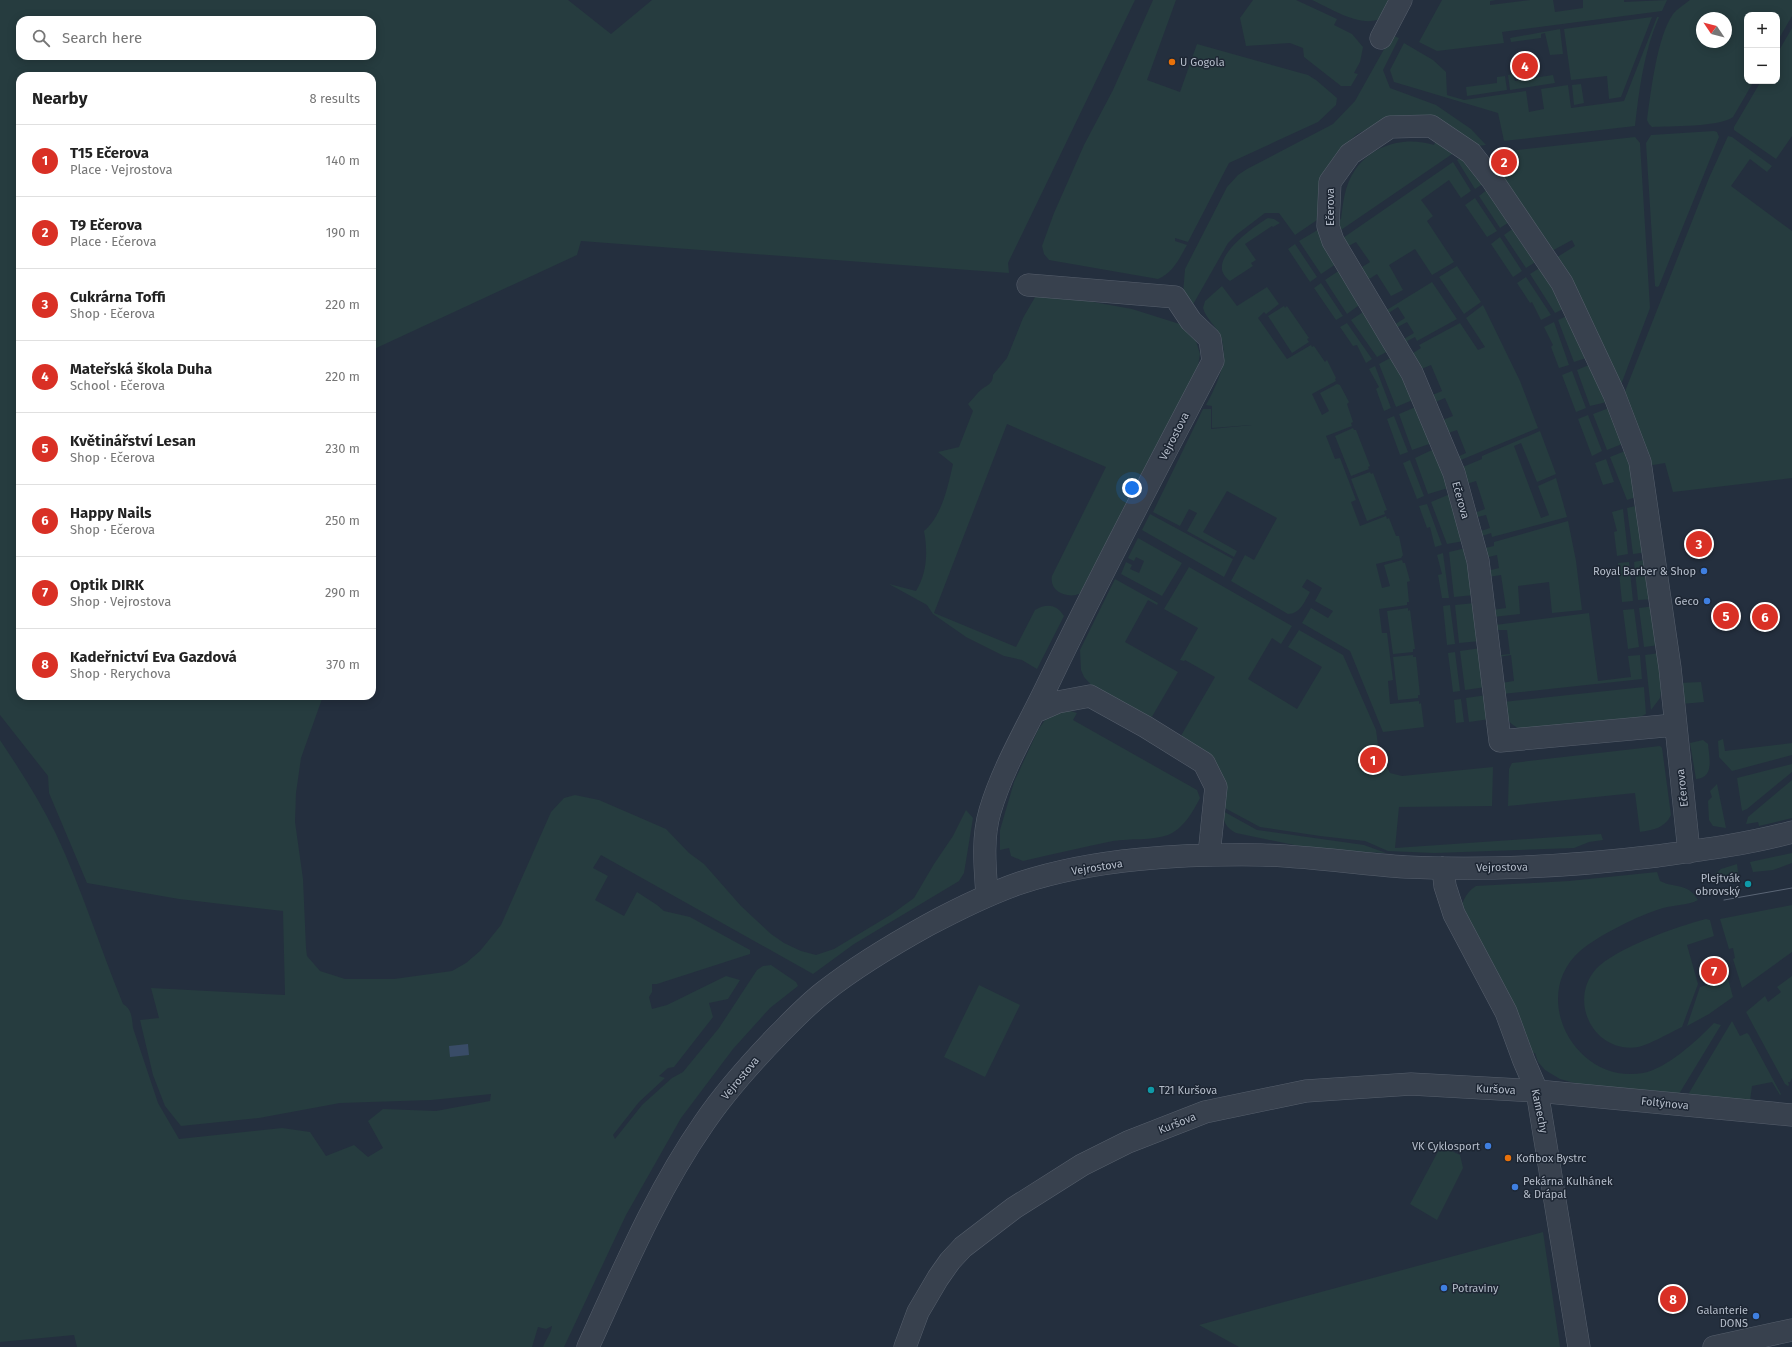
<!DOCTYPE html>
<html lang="en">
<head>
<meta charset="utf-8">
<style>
	:root { --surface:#fff; --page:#f6f6f6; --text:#222; --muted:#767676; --line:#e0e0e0; --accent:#d93025 }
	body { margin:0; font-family:"Fira Sans",sans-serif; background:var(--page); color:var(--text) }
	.controls { position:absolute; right:12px; top:12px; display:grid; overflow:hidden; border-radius:8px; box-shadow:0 2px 10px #0003 }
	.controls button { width:36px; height:36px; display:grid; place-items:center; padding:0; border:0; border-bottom:1px solid var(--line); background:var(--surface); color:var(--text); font:20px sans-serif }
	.compass { position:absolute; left:1696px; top:12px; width:36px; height:36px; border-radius:50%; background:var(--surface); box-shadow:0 2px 10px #0003; rotate:305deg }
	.you { position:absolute; left:1132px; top:488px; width:14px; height:14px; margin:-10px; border:3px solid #fff; border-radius:50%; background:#1a73e8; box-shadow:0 0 0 6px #1a73e833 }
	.badge { display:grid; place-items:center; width:26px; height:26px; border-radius:50%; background:var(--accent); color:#fff; font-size:13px; font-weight:700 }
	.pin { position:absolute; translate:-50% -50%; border:2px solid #fff; box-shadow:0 1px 4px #0006 }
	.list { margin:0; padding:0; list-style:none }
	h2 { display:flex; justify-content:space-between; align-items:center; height:52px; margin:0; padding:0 16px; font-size:17px }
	h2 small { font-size:13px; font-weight:400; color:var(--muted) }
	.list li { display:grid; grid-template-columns:26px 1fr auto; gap:12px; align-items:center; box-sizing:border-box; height:72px; padding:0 16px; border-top:1px solid var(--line) }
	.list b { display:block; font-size:15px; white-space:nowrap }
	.list p { margin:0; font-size:13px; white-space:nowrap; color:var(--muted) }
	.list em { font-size:13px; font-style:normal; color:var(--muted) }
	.icon { flex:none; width:22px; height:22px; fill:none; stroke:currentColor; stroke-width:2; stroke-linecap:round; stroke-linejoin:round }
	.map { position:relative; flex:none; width:1792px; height:1347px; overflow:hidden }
	.search { position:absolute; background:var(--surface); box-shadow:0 2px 10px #0003; left:16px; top:16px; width:360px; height:44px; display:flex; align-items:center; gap:10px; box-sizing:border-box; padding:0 14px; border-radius:12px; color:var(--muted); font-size:15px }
	.panel { position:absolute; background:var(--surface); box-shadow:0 2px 10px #0003; left:16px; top:72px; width:360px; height:628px; border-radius:12px }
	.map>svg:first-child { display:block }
	.green { fill:#263c3f; fill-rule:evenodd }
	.water { fill:#394c67 }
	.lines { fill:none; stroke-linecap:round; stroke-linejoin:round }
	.minor-casing { stroke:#565f6c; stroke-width:23 }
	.minor { stroke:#38414e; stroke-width:22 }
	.tram { stroke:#5a6575; stroke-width:1 }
	.food-dot { fill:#e8710a; stroke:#1d2633; stroke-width:1.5 }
	.shop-dot { fill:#3f7fe0; stroke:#1d2633; stroke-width:1.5 }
	.culture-dot { fill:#0f9aa8; stroke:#1d2633; stroke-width:1.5 }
	.labels { text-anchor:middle; stroke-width:3; stroke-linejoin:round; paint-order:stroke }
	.poi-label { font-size:11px; fill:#b4bcc9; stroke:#1d2633; text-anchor:start }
	.street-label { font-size:11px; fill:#b4bcc9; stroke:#1d2633 }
</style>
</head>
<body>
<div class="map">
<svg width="1792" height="1347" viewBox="0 0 1792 1347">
	<rect width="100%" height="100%" fill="#242f3e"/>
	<path class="green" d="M0 0H568L611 34 652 0H1135L1008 263 1009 273 581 241 577 255 372 350V76H20V696H323L301 758 296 793 295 822 303 879 306 948 307 956 320 971 345 979H394L452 971 466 963 480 951 501 925 551 812 564 798 575 795 599 800 666 829 689 853 704 864 741 906 771 934 784 943 801 951 816 955 834 949 892 914 914 898 934 864 953 836 966 810 973 818 964 873 959 881 854 944 813 974 601 855 593 868 608 876 595 900 624 916 637 892 657 905 664 911 690 917 750 950V954L657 984H652V992L649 997 652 1009 667 1005 726 976 740 980 728 999 709 1003 713 1017 674 1067 668 1068 659 1076 665 1078 639 1102 613 1135 615 1139 642 1105 672 1078 683 1072 719 1028 757 970 763 966 771 965 796 982 798 986 770 1008 733 1049 681 1118 626 1215 564 1347H543C546 1339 551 1334 552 1326L546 1329 538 1327 532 1347H77L74 1335 0 1342V740C20 770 40 801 56 834 82 889 100 948 123 1004 132 1009 132 1019 133 1028L158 1103 179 1139 282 1128 310 1132 326 1156 354 1145 368 1157 383 1148 368 1121 383 1109 436 1111 490 1101 491 1094 431 1100 340 1103 259 1118 181 1126 165 1106 153 1075 140 1020 159 1018 151 988 285 995 283 911 179 899 87 883 49 793 48 776 0 715ZM20 20H372V56H20Z
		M1153 0H1176L1147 80 1180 92 1197 44 1308 75 1316 80 1337 98 1336 105 1318 122 1229 163 1188 242 1175 238V241L1187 245C1179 259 1173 273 1158 279L1049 260 1044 254 1042 246 1054 213 1084 145 1113 90Z
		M1253 0H1296L1337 19 1334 25 1352 34 1363 47 1360 62 1354 73 1358 74 1351 86H1341L1304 57 1303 48 1290 43 1246 46 1240 18Z
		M1312 0H1394C1392 4 1390 10 1387 14 1368 33 1332 9 1312 0Z
		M1442 0H1496L1490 1V5L1530 0H1553L1555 12 1583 8V0H1624V2L1667 0 1662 11 1502 32 1504 43 1437 51 1419 42Z
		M1690 0H1792V16L1777 42V15H1747V81H1754L1733 117C1720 127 1670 126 1652 127L1649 124 1647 120C1651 91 1657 37 1673 14 1677 9 1685 4 1690 0ZM1702 18H1726V42H1702Z
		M1652 17 1621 97 1609 99 1607 76 1571 80 1564 29Z
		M1657 17H1659C1644 51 1639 90 1635 126L1504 141 1498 113 1394 82 1390 70 1404 43 1433 60 1446 72 1447 95 1464 100 1526 91 1529 112 1544 109 1541 89 1568 85 1571 108 1624 101Z
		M1792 28V136L1776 159 1734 130V127L1761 81H1777V54Z
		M1560 29 1563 54 1550 55 1545 33 1541 34V38L1511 42 1510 38Z
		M1392 35 1399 38 1383 70 1390 88 1436 105 1471 129 1486 145 1476 146 1387 120 1357 134 1344 146 1320 218 1295 235 1279 213H1265L1236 235 1228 243 1191 308 1183 294 1185 269 1227 187 1238 175 1247 169 1333 124 1355 101Z
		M1513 74 1515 81 1553 75 1555 83 1510 90 1508 75Z
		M1505 76 1507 90 1467 96 1466 87 1497 83V77Z
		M1581 84 1584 103 1574 105 1572 85Z
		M1714 131 1717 132 1719 137 1659 286 1657 287 1655 286 1646 143 1651 135Z
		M1728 136 1732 137 1772 166 1767 172 1750 159 1731 186 1792 231V478L1673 492 1665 463 1647 466 1622 399 1709 178Z
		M1635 137 1640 143 1650 308 1619 390 1554 259 1575 246 1572 240 1550 252 1499 176 1516 161 1509 151Z
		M1436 140 1458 150 1338 232 1337 221 1341 219C1343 202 1345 184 1355 170 1373 144 1406 136 1434 145Z
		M1463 155 1484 183 1475 189 1457 160Z
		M1453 162 1471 191 1461 198 1449 180 1421 200 1433 216 1427 221 1454 262 1432 275 1415 249 1389 265 1403 290 1391 296 1377 274 1366 281 1359 269 1370 262 1356 242 1345 248 1340 240Z
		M1488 189 1511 221 1500 228 1479 196Z
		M1475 198 1497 231 1487 237 1465 205Z
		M1268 218 1274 219 1280 223 1273 227 1272 226 1245 244 1256 260 1251 263 1253 266 1230 281C1225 277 1221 272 1222 265 1224 249 1254 226 1268 218Z
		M1515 227 1537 261 1526 268 1504 235Z
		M1321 228 1336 264 1321 274 1299 241Z
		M1500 237 1522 271 1513 277 1491 244Z
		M1295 244 1317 277 1310 282 1288 249Z
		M1457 266 1481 302 1464 314 1439 277Z
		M1541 267 1565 308 1555 313 1530 274Z
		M1340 270 1362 303 1347 314 1325 280Z
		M1526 277 1551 315 1541 320 1532 302 1530 303 1517 283Z
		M1432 282 1457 319 1417 341 1415 337 1407 341 1409 345 1407 347 1402 340 1414 333 1407 322 1396 328 1394 325 1405 318 1398 307 1387 314 1385 311Z
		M1321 283 1343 316 1336 320 1314 288Z
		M1222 286 1237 306 1267 287 1279 304 1266 314 1264 312 1258 318 1287 359 1311 345 1312 347 1314 346 1325 362 1327 360 1336 378 1335 379 1336 381 1312 394 1322 415 1329 411 1320 393 1337 384 1340 385 1349 402 1347 404 1353 422 1351 423 1352 426 1326 436 1335 459 1340 458 1356 500 1351 502 1360 526 1386 516 1387 519 1389 518 1396 536H1399L1403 555 1401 558 1376 564 1382 588 1390 586 1384 565 1402 560 1403 563H1405L1410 581 1407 582 1409 602H1407V605L1379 609 1382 633H1387L1393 680 1388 681 1390 704 1419 701V704L1421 703 1424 727 1383 732 1350 651 1302 623 1311 608 1328 618 1333 611 1315 601 1322 588 1307 579 1302 587 1310 592C1305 601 1300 614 1288 614L1231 581 1245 555 1254 560 1277 518 1227 491 1203 532 1237 551 1234 557 1187 531 1197 513 1189 509 1180 526 1153 512 1203 409H1211V429L1252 425 1212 428V406L1206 405C1217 384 1229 361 1221 337 1217 327 1206 319 1203 308L1205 301Z
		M1038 292 1132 309 1186 326 1196 341 1200 354 1198 366 1087 588C1077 602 1048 595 1052 576L1106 467 1007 424 934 613 1016 647 1035 610C1046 603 1057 604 1064 616L1037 669 1022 660 1004 656 966 637 933 614 927 605 889 584 916 591C927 573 928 552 924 531 942 516 948 486 953 464L938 452 959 447 973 411 968 404C973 399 977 393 982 389 988 385 993 383 993 375L1007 358 1023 318Z
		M1483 305 1520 381 1538 428 1456 462 1457 457 1466 453 1457 430 1448 433 1440 421 1453 416 1445 398 1433 403 1430 396 1442 391 1431 365 1419 370 1413 353 1421 348 1419 345 1460 323 1478 350 1485 347 1466 318Z
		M1284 306 1285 308 1287 306 1309 338 1307 339 1309 342 1292 353 1268 316Z
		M1366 310 1390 350 1377 357 1351 320Z
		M1569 315 1589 357 1574 362 1558 320Z
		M1554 322 1569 365 1559 368 1551 347 1553 345 1544 327Z
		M1347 323 1372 359 1366 363 1357 345 1353 346 1340 327Z
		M1394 356 1415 399 1396 407 1379 364Z
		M1591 364 1607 402 1590 406 1577 370Z
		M1375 366 1391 408 1384 411 1376 389 1379 387 1369 369Z
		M1572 371 1586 408 1576 412 1562 375Z
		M1418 406 1432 443 1412 450 1399 414Z
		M1609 408 1622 444 1607 450 1593 414Z
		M1588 415 1602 451 1592 456 1578 419Z
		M1394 416 1408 452 1400 455 1387 419Z
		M1353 428 1354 430H1356L1370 466 1368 467 1369 469 1351 476 1335 436Z
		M1540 431 1556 474 1537 482 1521 443 1514 446 1541 518 1549 515 1538 486 1556 478 1567 517 1492 537 1491 533 1482 536 1478 532 1490 528 1486 515 1473 518 1472 514 1485 509 1476 481 1463 485 1458 469 1482 459V456Z
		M1434 449 1448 488 1428 494 1415 458Z
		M1625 451 1639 496 1627 500 1610 457Z
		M1606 459 1614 482 1603 485 1595 463Z
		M1410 460 1424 496 1417 499 1403 463Z
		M1370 472 1371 474 1373 473 1387 510 1384 511 1385 514 1367 521 1351 479Z
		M1450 494 1464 541 1447 544 1431 502Z
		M1427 504 1442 545 1435 547 1430 527 1427 528 1419 506Z
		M1640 505 1648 552 1633 554 1627 508Z
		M1623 509 1628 554 1617 556 1614 532 1617 531 1612 512Z
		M1150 514 1233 559 1224 577 1142 530Z
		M1568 521 1576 561 1582 610 1552 613 1549 582 1518 586 1520 614 1493 617 1492 610 1506 608 1501 575 1488 577 1487 571 1499 568 1497 555 1484 558 1485 548 1494 546V542Z
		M1138 538 1182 563 1162 596 1121 574 1126 562 1132 565 1130 569 1139 573 1144 561 1136 557 1134 561 1128 558Z
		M1466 548 1474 595 1454 597 1449 552Z
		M1443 553 1449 598H1442L1438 575 1442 574 1437 555Z
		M1649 559 1654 599 1638 600 1634 562Z
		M1629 562 1633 601 1622 602 1618 563Z
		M1189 567 1292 626 1281 644 1272 638 1248 679 1297 709 1322 667 1288 647 1299 630 1343 655 1376 730 1379 753 1366 755 1367 767 1381 766 1387 767 1390 773 1402 776 1493 767 1492 806 1399 807 1395 848 1601 834 1603 840 1589 842 1574 848 1435 853 1388 851 1365 841 1320 836 1260 827 1221 806 1178 741 1215 677 1185 660 1184 661 1180 660 1198 628 1164 609Z
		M1115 579 1158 603 1157 605 1148 600 1125 642 1178 672 1150 720 1094 688 1084 677 1081 670 1080 650Z
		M1475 603 1480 641 1459 643 1455 605Z
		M1450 605 1455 644 1447 645 1443 606Z
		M1655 606 1659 645 1644 647 1639 608Z
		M1408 608V611L1410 610 1415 649H1413V652L1393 654 1387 611Z
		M1634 609 1639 647 1628 649 1623 610Z
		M1589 613 1598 681 1631 677 1628 656 1640 655 1642 679 1502 694 1501 683 1514 681 1511 655 1498 657 1497 651H1500L1501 655 1510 654 1507 630H1498V635H1495V625Z
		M1481 648 1486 687 1465 690 1460 651Z
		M1455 652 1460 691 1453 692 1448 653Z
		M1660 653 1661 691 1660 698 1651 710 1645 655Z
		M1413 655V657H1416L1420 695H1418V698L1398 700 1393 657Z
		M1701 682 1704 702 1681 704 1679 683Z
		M1644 687 1646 714 1632 721 1527 732C1508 725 1507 720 1503 702Z
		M1487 695 1490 719 1469 722 1466 698Z
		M1461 699 1464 722 1456 723 1454 700Z
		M1065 709 1077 713 1073 720 1197 790 1200 798C1193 812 1183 829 1168 835 1151 841 1131 838 1113 841 1083 847 1053 854 1023 861L1011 856 1009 848 1000 850V830L1014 782 1038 730 1045 720Z
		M1723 739 1725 751 1792 743V755L1732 771 1719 757 1718 741Z
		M1703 740 1708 744C1709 757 1715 778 1696 779L1690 743Z
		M1660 746 1662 748 1671 815C1665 828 1653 830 1640 832L1635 793 1508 806 1509 769 1512 763Z
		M1792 764V772L1747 809 1742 811 1737 778Z
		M1792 780V818L1759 826 1758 822 1746 824 1748 817Z
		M1717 784 1726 828 1713 826 1709 820 1708 801 1712 797 1710 791Z
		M1221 810 1257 830 1364 845 1386 853 1341 851 1299 846 1236 833C1226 828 1223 821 1221 810Z
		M1792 853V863L1773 870 1753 872 1750 862Z
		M1737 864 1739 879 1716 883 1715 874 1721 869Z
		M1657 872 1660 881C1676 889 1687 882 1698 900 1689 905 1674 905 1663 908 1639 915 1599 935 1580 951 1528 997 1576 1085 1643 1073 1666 1069 1698 1040 1714 1023L1721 1025 1679 1094 1578 1084 1560 1079 1545 1070 1538 1062 1535 1053 1531 1054 1461 908C1463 899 1468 891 1476 886L1569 881Z
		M1792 905V952L1742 988 1733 959 1735 958 1733 948 1729 949 1720 919Z
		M1706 919 1710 920 1714 936 1687 945 1698 984 1682 1027C1671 1032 1649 1045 1638 1047 1595 1054 1567 1002 1596 969 1616 948 1678 926 1706 919Z
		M1792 976V1078L1790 1082H1788L1789 1085 1788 1086 1785 1084 1746 1012 1765 996 1768 1002 1781 992 1777 987Z
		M1728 979 1733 997 1709 1014 1687 1026 1700 987Z
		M979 985 1020 1005 985 1077 944 1057Z
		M1732 1021 1740 1036 1747 1033 1749 1035 1781 1094 1780 1095 1772 1082 1752 1086 1750 1101 1690 1095 1689 1093Z
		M1441 1146 1460 1155 1463 1168 1437 1220 1410 1204Z
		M1543 1232 1560 1347H1239L1199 1325Z"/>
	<path class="water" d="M468 1044 469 1055 450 1057 449 1046Z"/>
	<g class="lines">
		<g class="minor-casing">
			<path id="minor" d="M1381 38 1401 0
				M1035 712 1058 702 1090 696 1146 727 1204 763 1216 787 1209 855
				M1675 725 1500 741 1478 561 1454 473 1412 373 1333 241 1328 226 1330 182 1350 154 1390 127 1431 126 1471 153 1493 181 1562 283 1614 394 1640 462 1670 668 1689 852
				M1443 868 1445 886 1454 914 1506 1012 1524 1061 1537 1091 1579 1347
				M987 895C985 867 982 838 990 811 1003 767 1028 726 1048 684 1100 575 1157 468 1213 361L1210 339 1191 321 1175 297 1028 285
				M588 1347C623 1271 656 1192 704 1123 725 1092 751 1063 778 1035 793 1020 808 1004 825 991 858 965 892 945 928 925 958 909 988 894 1020 883 1096 858 1183 854 1262 855 1310 856 1358 864 1406 867 1490 871 1574 866 1657 856 1702 850 1748 844 1792 832
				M905 1347 918 1312 938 1278 950 1261 963 1247 1014 1208 1082 1165 1128 1142 1205 1112 1306 1091 1411 1084 1537 1091 1792 1115
				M1714 1347 1792 1330"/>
		</g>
		<use href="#minor" class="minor"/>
		<path class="tram" d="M1724 900 1792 888"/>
	</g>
	<g class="food-dot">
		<circle cx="1172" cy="62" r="4"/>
		<circle cx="1508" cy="1158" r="4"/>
	</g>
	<g class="shop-dot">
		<circle cx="1704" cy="571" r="4"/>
		<circle cx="1707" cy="601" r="4"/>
		<circle cx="1488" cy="1146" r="4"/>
		<circle cx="1515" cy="1187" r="4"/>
		<circle cx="1444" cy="1288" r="4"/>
		<circle cx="1756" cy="1316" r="4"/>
	</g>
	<g class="culture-dot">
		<circle cx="1748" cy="884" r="4"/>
		<circle cx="1151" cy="1090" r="4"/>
	</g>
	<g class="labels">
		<g class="poi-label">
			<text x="1180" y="66">U Gogola</text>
			<text x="1696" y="575" text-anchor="end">Royal Barber &amp; Shop</text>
			<text x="1699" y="605" text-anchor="end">Geco</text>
			<text x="1740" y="882" text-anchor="end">Plejtvák<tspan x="1740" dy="13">obrovský</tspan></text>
			<text x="1159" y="1094">T21 Kuršova</text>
			<text x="1480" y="1150" text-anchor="end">VK Cyklosport</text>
			<text x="1516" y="1162">Kofibox Bystrc</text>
			<text x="1523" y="1185">Pekárna Kulhánek<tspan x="1523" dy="13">&amp; Drápal</tspan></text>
			<text x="1452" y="1292">Potraviny</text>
			<text x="1748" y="1314" text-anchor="end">Galanterie<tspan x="1748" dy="13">DONS</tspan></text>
		</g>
		<g class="street-label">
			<text transform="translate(1330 207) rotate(-90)" y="4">Ečerova</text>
			<text transform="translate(1174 436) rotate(-63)" y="4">Vejrostova</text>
			<text transform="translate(1461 500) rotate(74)" y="4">Ečerova</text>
			<text transform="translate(1682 788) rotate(-96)" y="4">Ečerova</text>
			<text transform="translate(1097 867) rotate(-9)" y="4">Vejrostova</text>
			<text transform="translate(1502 867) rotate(-1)" y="4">Vejrostova</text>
			<text transform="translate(740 1078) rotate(-50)" y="4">Vejrostova</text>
			<text transform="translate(1496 1089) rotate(3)" y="4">Kuršova</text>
			<text transform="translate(1665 1103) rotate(6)" y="4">Foltýnova</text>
			<text transform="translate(1540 1111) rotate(78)" y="4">Kamechy</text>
			<text transform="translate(1177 1123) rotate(-22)" y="4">Kuršova</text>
		</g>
	</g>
</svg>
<div class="controls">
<button>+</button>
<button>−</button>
</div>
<svg class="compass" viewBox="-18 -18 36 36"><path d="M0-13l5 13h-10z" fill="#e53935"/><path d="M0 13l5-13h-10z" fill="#767676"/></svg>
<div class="you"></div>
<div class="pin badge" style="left:1373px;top:760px">1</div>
<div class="pin badge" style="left:1504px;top:162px">2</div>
<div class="pin badge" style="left:1699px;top:544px">3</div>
<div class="pin badge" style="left:1525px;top:66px">4</div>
<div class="pin badge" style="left:1726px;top:616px">5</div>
<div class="pin badge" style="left:1765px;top:617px">6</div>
<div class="pin badge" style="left:1714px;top:971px">7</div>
<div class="pin badge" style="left:1673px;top:1299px">8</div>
<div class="search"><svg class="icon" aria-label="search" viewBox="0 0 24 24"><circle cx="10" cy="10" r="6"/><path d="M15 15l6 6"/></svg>Search here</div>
<section class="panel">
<h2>Nearby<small>8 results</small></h2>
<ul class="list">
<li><span class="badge">1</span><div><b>T15 Ečerova</b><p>Place · Vejrostova</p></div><em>140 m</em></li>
<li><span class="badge">2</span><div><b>T9 Ečerova</b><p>Place · Ečerova</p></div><em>190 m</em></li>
<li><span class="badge">3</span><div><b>Cukrárna Toffi</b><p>Shop · Ečerova</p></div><em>220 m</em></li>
<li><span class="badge">4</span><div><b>Mateřská škola Duha</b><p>School · Ečerova</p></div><em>220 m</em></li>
<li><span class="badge">5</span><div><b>Květinářství Lesan</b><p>Shop · Ečerova</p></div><em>230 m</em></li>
<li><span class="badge">6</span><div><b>Happy Nails</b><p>Shop · Ečerova</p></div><em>250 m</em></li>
<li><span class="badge">7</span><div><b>Optik DIRK</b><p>Shop · Vejrostova</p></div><em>290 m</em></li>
<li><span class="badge">8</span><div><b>Kadeřnictví Eva Gazdová</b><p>Shop · Rerychova</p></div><em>370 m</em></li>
</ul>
</section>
</div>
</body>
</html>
